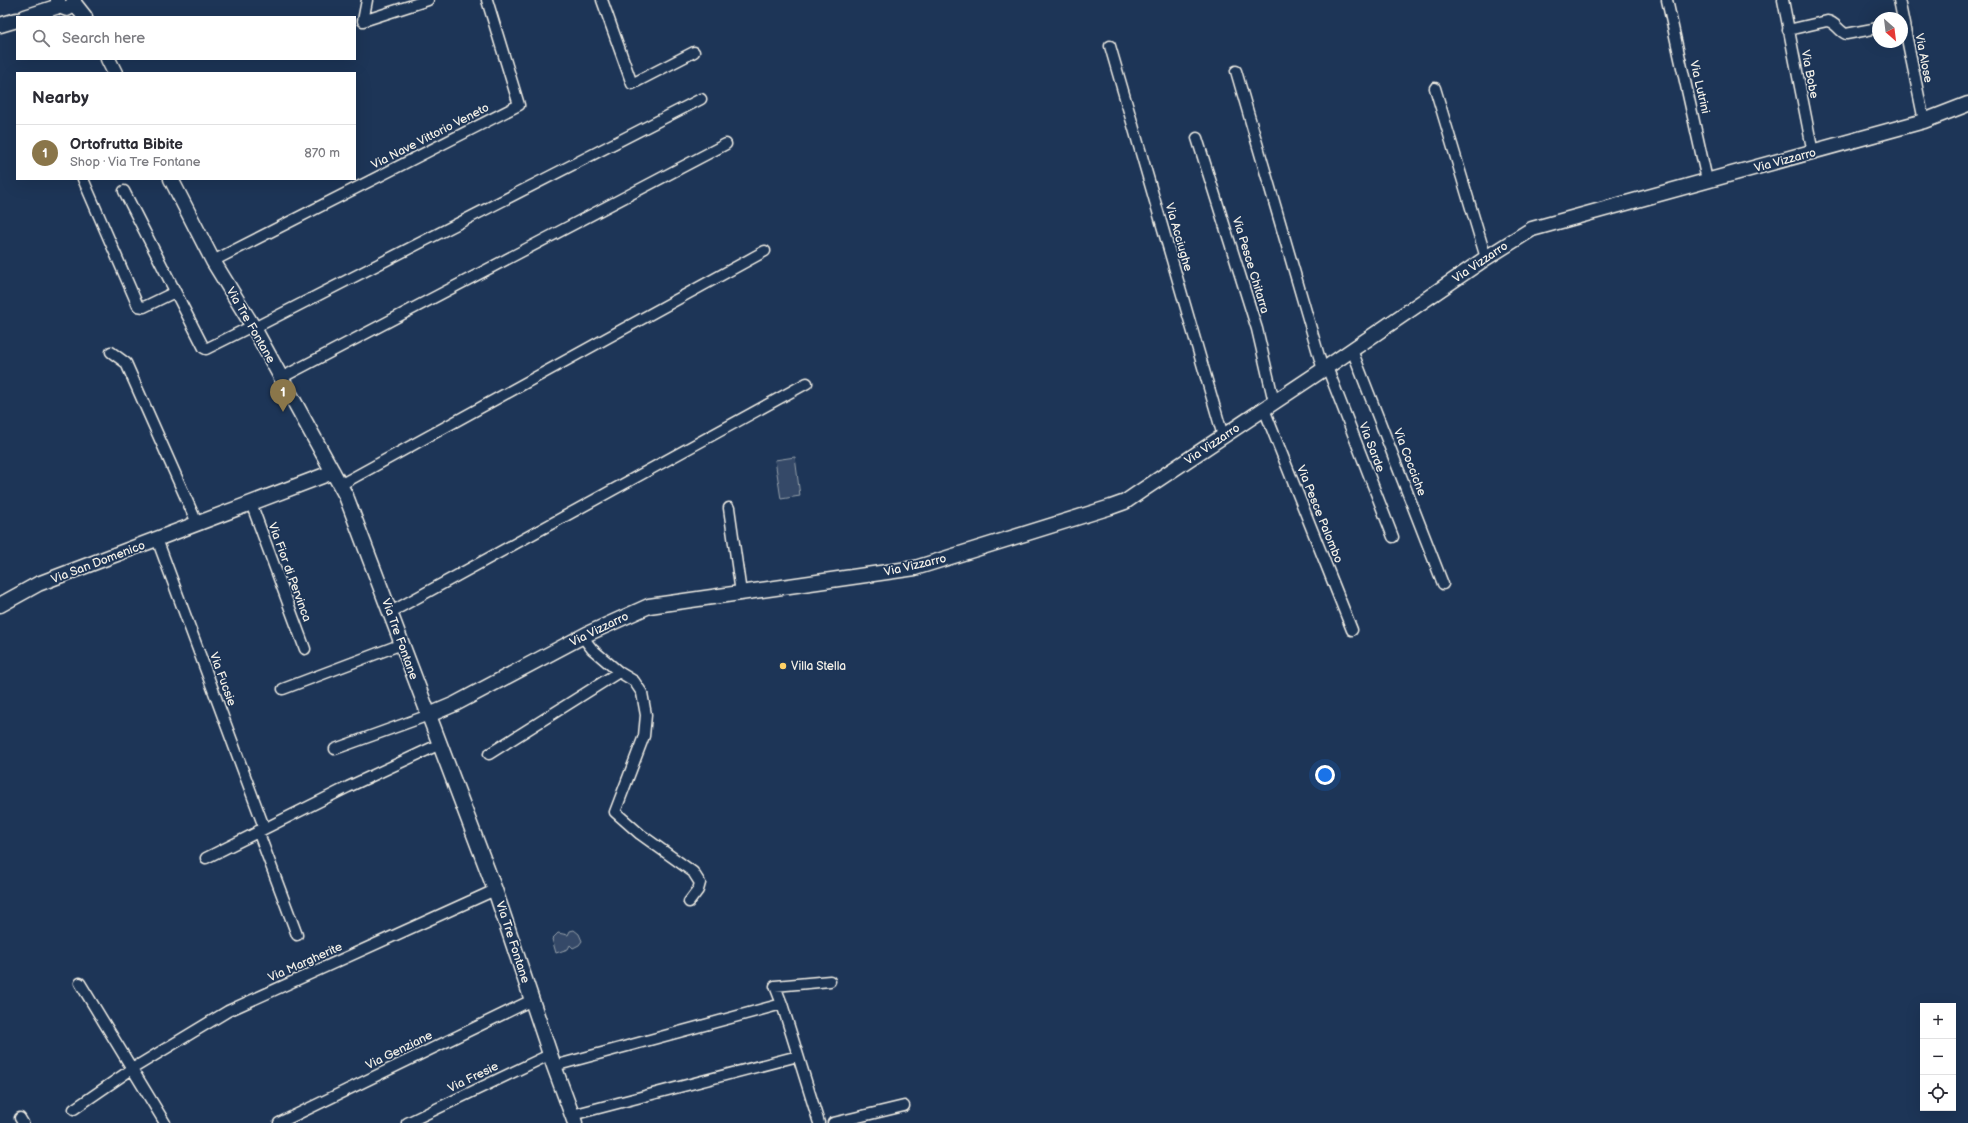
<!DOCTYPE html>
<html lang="en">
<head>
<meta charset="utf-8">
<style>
	:root { --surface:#fff; --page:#f7f7f7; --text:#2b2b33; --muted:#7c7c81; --line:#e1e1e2; --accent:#8a764a }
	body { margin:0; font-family:"Balsamiq Sans",sans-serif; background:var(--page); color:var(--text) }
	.controls { position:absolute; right:12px; bottom:12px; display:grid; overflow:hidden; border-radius:0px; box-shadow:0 4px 16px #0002 }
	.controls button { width:36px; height:36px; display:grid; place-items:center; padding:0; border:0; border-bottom:1px solid var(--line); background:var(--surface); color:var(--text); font:20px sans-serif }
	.compass { position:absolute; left:1872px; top:12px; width:36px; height:36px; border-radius:50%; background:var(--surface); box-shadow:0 4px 16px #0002; rotate:152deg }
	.you { position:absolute; left:1325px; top:775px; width:14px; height:14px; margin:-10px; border:3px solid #fff; border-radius:50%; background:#1a73e8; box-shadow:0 0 0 6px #1a73e833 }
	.badge { display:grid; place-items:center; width:26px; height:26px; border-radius:50%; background:var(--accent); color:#fff; font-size:13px; font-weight:700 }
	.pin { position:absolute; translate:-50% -33px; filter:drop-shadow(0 1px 2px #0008) }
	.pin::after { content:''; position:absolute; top:21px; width:14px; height:12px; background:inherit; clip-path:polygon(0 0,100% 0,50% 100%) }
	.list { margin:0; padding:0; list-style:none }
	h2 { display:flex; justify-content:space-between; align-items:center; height:52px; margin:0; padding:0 16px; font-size:17px }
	h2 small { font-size:13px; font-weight:400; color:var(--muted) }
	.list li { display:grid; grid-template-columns:26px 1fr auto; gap:12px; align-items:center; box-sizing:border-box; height:56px; padding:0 16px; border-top:1px solid var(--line) }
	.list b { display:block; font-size:15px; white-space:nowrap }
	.list p { margin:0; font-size:13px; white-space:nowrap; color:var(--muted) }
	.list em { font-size:13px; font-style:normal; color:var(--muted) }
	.icon { flex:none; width:22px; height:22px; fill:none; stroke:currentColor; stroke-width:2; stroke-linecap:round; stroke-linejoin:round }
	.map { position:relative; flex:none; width:1968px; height:1123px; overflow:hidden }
	.search { position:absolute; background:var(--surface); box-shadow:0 4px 16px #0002; left:16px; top:16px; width:340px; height:44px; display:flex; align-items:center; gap:10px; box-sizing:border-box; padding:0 14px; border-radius:0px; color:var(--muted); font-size:15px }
	.panel { position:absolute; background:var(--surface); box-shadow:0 4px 16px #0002; left:16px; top:72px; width:340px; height:108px; border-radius:0px }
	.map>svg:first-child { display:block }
	.green { fill:#354a67; stroke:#949ea8 }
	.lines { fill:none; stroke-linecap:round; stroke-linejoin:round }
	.street-casing { stroke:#f4f1e8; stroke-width:13 }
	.secondary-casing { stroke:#f4f1e8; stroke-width:17 }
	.street { stroke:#1d3557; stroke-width:10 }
	.secondary { stroke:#1d3557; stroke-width:14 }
	.poi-dot { fill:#ffd166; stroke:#1d3557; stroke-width:1.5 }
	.labels { text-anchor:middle; stroke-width:3.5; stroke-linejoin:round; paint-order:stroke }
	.street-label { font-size:12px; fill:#f4f1e8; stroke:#1d3557 }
	.poi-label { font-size:12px; fill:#f4f1e8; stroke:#1d3557; text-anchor:start }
</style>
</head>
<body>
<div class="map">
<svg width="1968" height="1123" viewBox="0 0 1968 1123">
	<rect width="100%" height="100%" fill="#1d3557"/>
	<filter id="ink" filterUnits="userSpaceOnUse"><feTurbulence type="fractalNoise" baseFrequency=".025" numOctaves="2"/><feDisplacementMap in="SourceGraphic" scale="8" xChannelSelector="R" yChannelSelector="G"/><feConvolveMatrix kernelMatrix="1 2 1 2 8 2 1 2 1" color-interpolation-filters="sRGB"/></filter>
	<g filter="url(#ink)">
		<path class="green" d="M795 457 800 496 781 499 775 460Z
			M574 930 579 934 582 941 579 945 573 948 570 945 568 949 556 953 552 939 558 933 568 935 570 931Z"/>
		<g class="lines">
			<g class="street-casing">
				<path id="street" d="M367 0 363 21 428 0
					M602 0 632 84 694 52
					M1667 0 1707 180
					M1783 0 1813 153
					M1899 0 1924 121
					M1788 30 1827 21C1836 22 1838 31 1846 34L1878 28
					M1110 46 1223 436
					M1236 71 1323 370
					M1435 88 1486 258
					M1197 138 1257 329 1274 402
					M83 179 138 306 144 307 175 292
					M124 191 204 348 206 349 252 326
					M213 261 519 105 487 0
					M254 328 701 99
					M1352 350 1443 584
					M111 352 126 363 197 523
					M1327 367 1393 537
					M281 378 726 144
					M1264 409 1352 630
					M340 485 765 251
					M251 503 305 649
					M729 508 741 593
					M157 539 264 827
					M391 612 807 383
					M582 636 592 649 619 672 634 681 642 693 646 715 644 736 615 812 640 834 693 872 700 883 698 890 689 902
					M283 689 402 644
					M335 749 429 715
					M489 754 619 672
					M258 831 297 935
					M206 858 348 787 440 744
					M80 983 165 1123
					M782 1004 819 1123
					M554 1066 782 1004 775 986 830 981
					M74 1109 132 1069 228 1011 495 890
					M572 1115 798 1056
					M20 1118 23 1123
					M279 1123 532 1000
					M407 1123 551 1054
					M833 1123 904 1106"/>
			</g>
			<g class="secondary-casing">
				<path id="secondary" d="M58 0 59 6 67 9 72 6 74 0
					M74 3 85 17
					M25 17 59 6
					M0 25 17 20
					M108 59 115 73
					M171 179 213 261 254 328 346 496 495 890 554 1066 575 1123
					M0 605 38 584 333 472
					M429 715 455 704 587 634 649 606 915 568 1111 507 1125 502 1141 491 1327 367 1486 258 1532 229 1924 121 1968 104"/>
			</g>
			<use href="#street" class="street"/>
			<use href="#secondary" class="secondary"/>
		</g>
	</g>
	<circle class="poi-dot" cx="783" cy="666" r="4"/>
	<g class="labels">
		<g class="street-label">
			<text transform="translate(1924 58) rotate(79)" y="4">Via Alose</text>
			<text transform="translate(1810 74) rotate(79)" y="4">Via Bobe</text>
			<text transform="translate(1700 87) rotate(77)" y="4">Via Lutrini</text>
			<text transform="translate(430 136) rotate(-27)" y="4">Via Nave Vittorio Veneto</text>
			<text transform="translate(1785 160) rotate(-15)" y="4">Via Vizzarro</text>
			<text transform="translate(1179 237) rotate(74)" y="4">Via Acciughe</text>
			<text transform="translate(1480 262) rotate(-34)" y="4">Via Vizzarro</text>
			<text transform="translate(1251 265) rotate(73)" y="4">Via Pesce Chitarra</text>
			<text transform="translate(251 325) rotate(60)" y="4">Via Tre Fontane</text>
			<text transform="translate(1212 444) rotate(-34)" y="4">Via Vizzarro</text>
			<text transform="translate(1372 447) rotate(69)" y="4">Via Sarde</text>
			<text transform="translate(1410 462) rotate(69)" y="4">Via Cocciche</text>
			<text transform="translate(1320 514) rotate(68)" y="4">Via Pesce Palombo</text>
			<text transform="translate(98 562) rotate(-21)" y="4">Via San Domenico</text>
			<text transform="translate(915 565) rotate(-13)" y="4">Via Vizzarro</text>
			<text transform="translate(290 572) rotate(70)" y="4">Via Fior di Pervinca</text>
			<text transform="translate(599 629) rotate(-26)" y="4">Via Vizzarro</text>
			<text transform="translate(400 639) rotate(70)" y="4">Via Tre Fontane</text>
			<text transform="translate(223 679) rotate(70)" y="4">Via Fucsie</text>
			<text transform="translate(513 942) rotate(72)" y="4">Via Tre Fontane</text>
			<text transform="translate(305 962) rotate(-24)" y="4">Via Margherite</text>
			<text transform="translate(399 1050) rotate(-26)" y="4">Via Genziane</text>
			<text transform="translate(473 1077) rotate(-26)" y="4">Via Fresie</text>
		</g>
		<g class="poi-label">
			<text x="791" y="670">Villa Stella</text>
		</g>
	</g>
</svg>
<div class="controls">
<button>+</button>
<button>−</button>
<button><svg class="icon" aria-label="locate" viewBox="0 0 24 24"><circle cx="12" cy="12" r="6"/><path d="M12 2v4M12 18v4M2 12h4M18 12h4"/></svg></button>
</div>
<svg class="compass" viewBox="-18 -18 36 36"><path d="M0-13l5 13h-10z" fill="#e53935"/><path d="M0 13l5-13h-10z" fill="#7c7c81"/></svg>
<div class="you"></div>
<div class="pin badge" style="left:283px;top:412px">1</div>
<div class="search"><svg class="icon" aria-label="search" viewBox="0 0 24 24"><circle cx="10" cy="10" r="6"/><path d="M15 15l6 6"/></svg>Search here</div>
<section class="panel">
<h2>Nearby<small></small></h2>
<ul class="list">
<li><span class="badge">1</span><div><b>Ortofrutta Bibite</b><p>Shop · Via Tre Fontane</p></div><em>870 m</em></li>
</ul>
</section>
</div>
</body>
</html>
